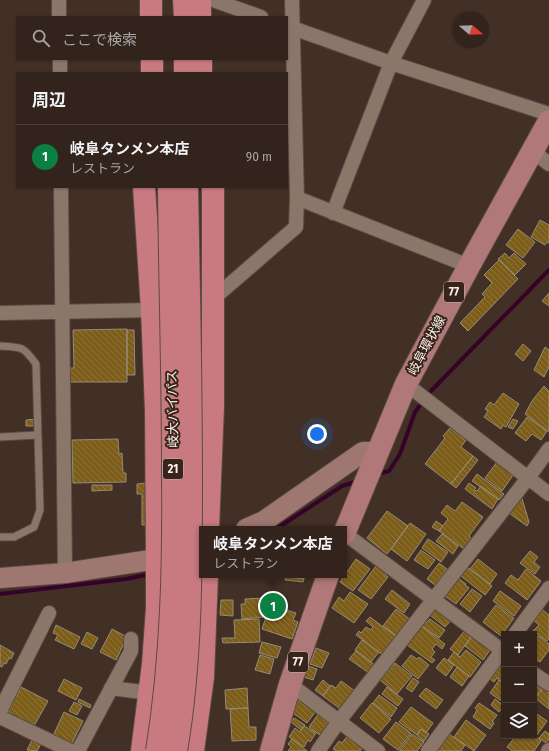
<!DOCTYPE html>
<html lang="ja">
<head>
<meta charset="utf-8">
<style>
	:root { --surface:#32231c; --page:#3d2f29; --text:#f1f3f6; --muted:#a8a4a3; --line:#4d403b; --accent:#0b8043 }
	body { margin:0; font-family:"Fira Sans Condensed","Noto Sans JP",sans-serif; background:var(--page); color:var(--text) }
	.controls { position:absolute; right:12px; bottom:12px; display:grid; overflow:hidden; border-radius:0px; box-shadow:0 1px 3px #0004 }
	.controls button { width:36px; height:36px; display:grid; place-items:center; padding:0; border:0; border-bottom:1px solid var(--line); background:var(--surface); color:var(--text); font:20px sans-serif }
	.compass { position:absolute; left:453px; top:12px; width:36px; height:36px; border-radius:50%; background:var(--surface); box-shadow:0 1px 3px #0004; rotate:109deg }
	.you { position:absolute; left:317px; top:434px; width:14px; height:14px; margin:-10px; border:3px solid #fff; border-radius:50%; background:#1a73e8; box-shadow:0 0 0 6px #1a73e833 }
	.badge { display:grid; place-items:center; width:26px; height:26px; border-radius:50%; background:var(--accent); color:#fff; font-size:13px; font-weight:700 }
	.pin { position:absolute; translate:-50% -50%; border:2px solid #fff; box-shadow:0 1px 4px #0006 }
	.popup { position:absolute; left:199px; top:526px; width:148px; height:52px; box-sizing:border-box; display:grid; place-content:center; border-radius:0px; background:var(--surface); filter:drop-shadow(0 1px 3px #0005); font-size:13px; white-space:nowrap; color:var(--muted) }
	.popup b { font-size:15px; color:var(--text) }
	.popup::after { content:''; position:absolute; left:50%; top:100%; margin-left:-8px; border:8px solid transparent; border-top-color:var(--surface) }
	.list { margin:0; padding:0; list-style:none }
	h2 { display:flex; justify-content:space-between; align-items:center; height:52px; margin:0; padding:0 16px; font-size:17px }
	h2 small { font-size:13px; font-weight:400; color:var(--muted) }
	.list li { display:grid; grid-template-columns:26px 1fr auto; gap:12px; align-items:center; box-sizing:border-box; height:64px; padding:0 16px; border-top:1px solid var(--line) }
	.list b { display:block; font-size:15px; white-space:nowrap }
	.list p { margin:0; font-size:13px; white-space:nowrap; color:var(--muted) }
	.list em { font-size:13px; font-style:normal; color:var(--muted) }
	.icon { flex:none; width:22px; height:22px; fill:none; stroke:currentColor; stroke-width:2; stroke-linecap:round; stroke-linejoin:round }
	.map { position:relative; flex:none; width:549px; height:751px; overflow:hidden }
	.search { position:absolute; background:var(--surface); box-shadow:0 1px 3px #0004; left:16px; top:16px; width:272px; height:44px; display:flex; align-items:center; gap:10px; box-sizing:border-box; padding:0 14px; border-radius:0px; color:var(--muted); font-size:15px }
	.panel { position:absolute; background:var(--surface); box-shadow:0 1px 3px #0004; left:16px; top:72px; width:272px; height:116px; border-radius:0px }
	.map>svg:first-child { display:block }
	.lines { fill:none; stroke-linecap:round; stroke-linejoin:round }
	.stream { stroke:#35032a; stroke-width:4 }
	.building { fill:url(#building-back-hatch); stroke:#958b76 }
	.lane-casing { stroke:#5b4b43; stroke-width:9 }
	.street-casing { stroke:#5b4b43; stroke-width:16 }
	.secondary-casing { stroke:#5b4b43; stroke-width:22 }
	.primary-casing { stroke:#5b4b43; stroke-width:24 }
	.highway-casing { stroke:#5b4b43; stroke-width:24 }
	.lane { stroke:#8b766a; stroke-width:7 }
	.street { stroke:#8b766a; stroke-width:14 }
	.secondary { stroke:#9e7771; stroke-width:20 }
	.primary { stroke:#b07878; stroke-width:22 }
	.highway { stroke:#c97a81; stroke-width:22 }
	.highway-bridge-casing { stroke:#5b4b43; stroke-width:24; stroke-linecap:butt }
	.highway-bridge { stroke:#c97a81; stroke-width:22 }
	.labels { text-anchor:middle; stroke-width:4; stroke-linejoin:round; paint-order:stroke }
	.shield { fill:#37251c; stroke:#c1b3ac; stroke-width:1 }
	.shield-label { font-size:12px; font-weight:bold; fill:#fcf0ea }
	.street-label { font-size:13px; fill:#fcf0ea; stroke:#37251c }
</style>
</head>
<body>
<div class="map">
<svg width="549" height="751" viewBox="0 0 549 751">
	<defs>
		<pattern id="building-back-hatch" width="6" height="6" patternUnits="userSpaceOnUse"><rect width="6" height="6" fill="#7c5e1a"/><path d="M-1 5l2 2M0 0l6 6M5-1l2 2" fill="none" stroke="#90753b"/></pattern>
	</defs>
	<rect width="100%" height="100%" fill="#422f25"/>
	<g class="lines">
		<path class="stream" d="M377 474 389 471 400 454 415 412 429 393 549 270
			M276 529 342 486 358 481
			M0 594 126 579 150 574"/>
	</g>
	<path class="building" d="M540 220 549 225V243L547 242 545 245 531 237Z
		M518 229 535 242 523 258 506 245Z
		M505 253 509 258 514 253 526 264 515 275 498 259Z
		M499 260 518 279 468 331 460 323 485 297 482 294 492 283 484 275Z
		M549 293V306L542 301Z
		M127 329V382H70V368H74L73 330Z
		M127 330H134L135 375H127Z
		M523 344 531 351 523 361 515 354Z
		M545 347 549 350V367L544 377 534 370Z
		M544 386 549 391V432L525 414 532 401Z
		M503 393 519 404 506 427 503 425 501 429 484 417 488 411 485 409 490 402 494 405Z
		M527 417 547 431 541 440 532 434 526 441 515 433Z
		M37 419V426H26V420Z
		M513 419 518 421 513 429 508 427Z
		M450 428 466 440 461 447 473 456 451 484 425 464 445 438 443 436Z
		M118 439 119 454 122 453 123 473H126V482L73 483 72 440Z
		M473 456 478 460 456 488 451 484Z
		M497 462 514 474 502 491 485 478Z
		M477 474 504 494 499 500 472 481Z
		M146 483V525H142V494H137V484Z
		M469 483 476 488 474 490 477 491 481 486 498 499 492 509 465 489Z
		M92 485H112V490L92 491Z
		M520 492 529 522 527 526 506 511Z
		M462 502 483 517 469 536 472 539 464 549 439 531 448 519 441 513 447 505 455 511Z
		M387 511 408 526 387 554 367 538Z
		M436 521 443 526 439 531 432 527Z
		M410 523 426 534 407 561 391 549Z
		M442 534 458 546 453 554 436 541Z
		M428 539 448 552 441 562 422 548Z
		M421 550 435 560 428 569 414 560Z
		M530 551 538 557 534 562 540 567 535 574 520 563Z
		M356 559 370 569 353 591 340 582Z
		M478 559 497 574 490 584 470 569Z
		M439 563 447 569 435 585 427 579Z
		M376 566 386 573 385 575 388 577 371 599 358 590Z
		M467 567 492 586 485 595 461 576Z
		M526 569 541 581 527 600 505 583 511 575 518 580Z
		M282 575H304V579L282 576Z
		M286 577 304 579 303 582 285 580Z
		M458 578 466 584 465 585 469 588 456 604 445 596Z
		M472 589 482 596 470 612 460 604Z
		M392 590 410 604 404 613 385 599Z
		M500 591 521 606 514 616 493 601Z
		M350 592 368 604 354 623 332 608 339 597 344 601Z
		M263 598 264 617 242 619 241 604H245V599Z
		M221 600H233V616L220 615Z
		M270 605 296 613 293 620 298 622 292 639 262 629Z
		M496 605 514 618 501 636 483 622Z
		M540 608 549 615V639L547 641 533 631 539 625 532 619Z
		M396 609 411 620 398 637 383 626Z
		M435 609 452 619 445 627 430 615Z
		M370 617 398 638 384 656 356 635 359 631 361 633 366 627 371 630 373 627 366 621Z
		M259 619 260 642 223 643 222 638H235L234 620Z
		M430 619 445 630 439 638 421 625 424 621 426 623Z
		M56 625 80 637 74 649 55 640 58 635 53 633Z
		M421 626 445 644 442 649 436 644 432 649 435 652 431 657 435 660 432 663 407 645Z
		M112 629 127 637 116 660 100 652Z
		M465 630 472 636 458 655 450 649Z
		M87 632 98 638 92 649 81 644Z
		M472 636 490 650 483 660 465 646Z
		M538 636 549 644V650L540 662 534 658V642Z
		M362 640 379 652 371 662 355 650Z
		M262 642 281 647 277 658 259 653Z
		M0 645 14 653 11 659 9 658 6 664 4 663 2 667 0 666Z
		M316 648 329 653 322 668 310 664Z
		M466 650 481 662 470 677 448 660 454 652 460 657Z
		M356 651 375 665 369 673 349 659Z
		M260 655 274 659 270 674 255 670Z
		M411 655 417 659 419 657 429 665 418 679 402 666Z
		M444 658 454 665 446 676 436 668Z
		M504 659V679L502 682 497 678 494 682 486 676Z
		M395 663 412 676 397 694 380 680Z
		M308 666 317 669 313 680 304 677Z
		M457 667 469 676 462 686 450 677Z
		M413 678 419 682 412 692 406 688Z
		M64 679 82 688 76 700 58 691Z
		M323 680 330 686 323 696 315 690Z
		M499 680 504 684V703L490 693Z
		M341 681 355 691 342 708H339L323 696 331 685 336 688Z
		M538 686 542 689 535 698 534 697V691Z
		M21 687 48 701 34 726 8 713 12 704 9 702 13 695 16 697Z
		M387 687 403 699 398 706 382 694Z
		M247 688 248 708 226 709 225 690Z
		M426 688 443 700 436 709 419 696Z
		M543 688 549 693V709L535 698Z
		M379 695 397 708 391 717 373 703Z
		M298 697 316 711 307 723 293 713Z
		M79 699 91 705 90 708 78 702Z
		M495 699 504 706 499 712 491 705Z
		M74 702 82 706 77 715 69 711Z
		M372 703 391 719 379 733 360 718Z
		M479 703 497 715 492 722 494 723 490 729 473 717 477 710 475 708Z
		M411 707 433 723 426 733 421 729 417 735 399 722Z
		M248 708 249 727H256V740L232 741 230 709Z
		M64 712 83 721 71 745 53 736Z
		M534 712 547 721 537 735 534 733Z
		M319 713 331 722 321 736 309 727Z
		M294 718 305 725 301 730 291 722Z
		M466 720 486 735 474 751 454 737Z
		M396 722 411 733 398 750 383 739Z
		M304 726 316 733 310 742 308 740 304 747 289 737 295 728 300 732Z
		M421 729 429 734 424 741 417 735Z
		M545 731 549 734V739L546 743 539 738Z
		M446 732 465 745 461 751H435Z
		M412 734 424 742 417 751H399Z
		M348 735 364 746 360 751H336L333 749 339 741 342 743Z
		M534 735 541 741 534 751H512L507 747 516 736Z
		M292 739 307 751H288L291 747 288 744Z
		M32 740 41 744 37 751 27 750Z"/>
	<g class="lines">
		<g class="lane-casing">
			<path id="lane" d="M0 346C22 347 23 346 36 364L40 510 34 527 14 537H0
				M0 437 38 435"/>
		</g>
		<g class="street-casing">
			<path id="street" d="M59 0V17
				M213 0 261 17
				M287 26 391 63 549 114
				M60 59V73
				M533 151 549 164
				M61 187 65 573
				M297 198 469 266
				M333 213 391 63 424 0
				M214 298 296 227 297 198 292 0
				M0 313 152 310
				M406 384 549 494
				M344 533 504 652
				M515 634 549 588
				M534 674 549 684
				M290 684 378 751
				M111 688 150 693
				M0 711 49 613
				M0 717 71 751
				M78 751 131 651V639
				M318 751 339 721 528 478 549 449
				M428 751 504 648
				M548 751 549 750"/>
		</g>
		<g class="secondary-casing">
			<path id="secondary" d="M246 529 264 521 363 452H377
				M0 578 65 573 157 559 202 547"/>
		</g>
		<g class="primary-casing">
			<path id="primary" d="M344 534 406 384 469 266 549 121
				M271 751 290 684 328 575"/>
		</g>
		<g class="highway-casing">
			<path id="highway" d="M151 0V17
				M184 0 185 17
				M200 0V17
				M152 59V73
				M185 59V73
				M201 59V73
				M208 529 213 406V187
				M142 751 153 664 157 608V559L156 411 152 310 144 187
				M193 751 203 677 207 575"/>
		</g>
		<use href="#lane" class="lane"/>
		<use href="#street" class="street"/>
		<use href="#secondary" class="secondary"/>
		<use href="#primary" class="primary"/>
		<use href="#highway" class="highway"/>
		<g class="highway-bridge-casing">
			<path id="highway-bridge" d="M157 751C172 658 174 565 173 471 173 376 170 282 169 187
				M176 751C191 663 191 572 191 483 191 384 189 286 187 187"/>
		</g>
		<use href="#highway-bridge" class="highway-bridge"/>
	</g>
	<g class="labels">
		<g class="shield">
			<rect x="444" y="282" width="20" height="20" rx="3"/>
			<rect x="163" y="459" width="20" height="20" rx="3"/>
			<rect x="288" y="652" width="20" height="20" rx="3"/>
		</g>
		<g class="shield-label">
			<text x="454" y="296">77</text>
			<text x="173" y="473">21</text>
			<text x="298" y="666">77</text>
		</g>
		<g class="street-label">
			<text transform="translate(426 345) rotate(-62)" y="5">岐阜環状線</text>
			<text transform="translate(172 409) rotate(-91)" y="5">岐大バイパス</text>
		</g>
	</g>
</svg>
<div class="controls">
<button>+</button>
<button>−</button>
<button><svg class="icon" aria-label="layers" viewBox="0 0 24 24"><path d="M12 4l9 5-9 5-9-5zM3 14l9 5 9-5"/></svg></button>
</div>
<svg class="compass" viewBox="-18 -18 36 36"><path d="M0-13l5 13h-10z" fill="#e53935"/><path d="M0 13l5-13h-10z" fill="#a8a4a3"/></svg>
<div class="you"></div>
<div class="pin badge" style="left:273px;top:606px">1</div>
<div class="popup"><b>岐阜タンメン本店</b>レストラン</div>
<div class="search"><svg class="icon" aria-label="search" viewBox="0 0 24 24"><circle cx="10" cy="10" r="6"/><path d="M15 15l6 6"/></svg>ここで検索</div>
<section class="panel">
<h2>周辺<small></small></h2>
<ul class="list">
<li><span class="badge">1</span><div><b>岐阜タンメン本店</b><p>レストラン</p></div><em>90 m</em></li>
</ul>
</section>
</div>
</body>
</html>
